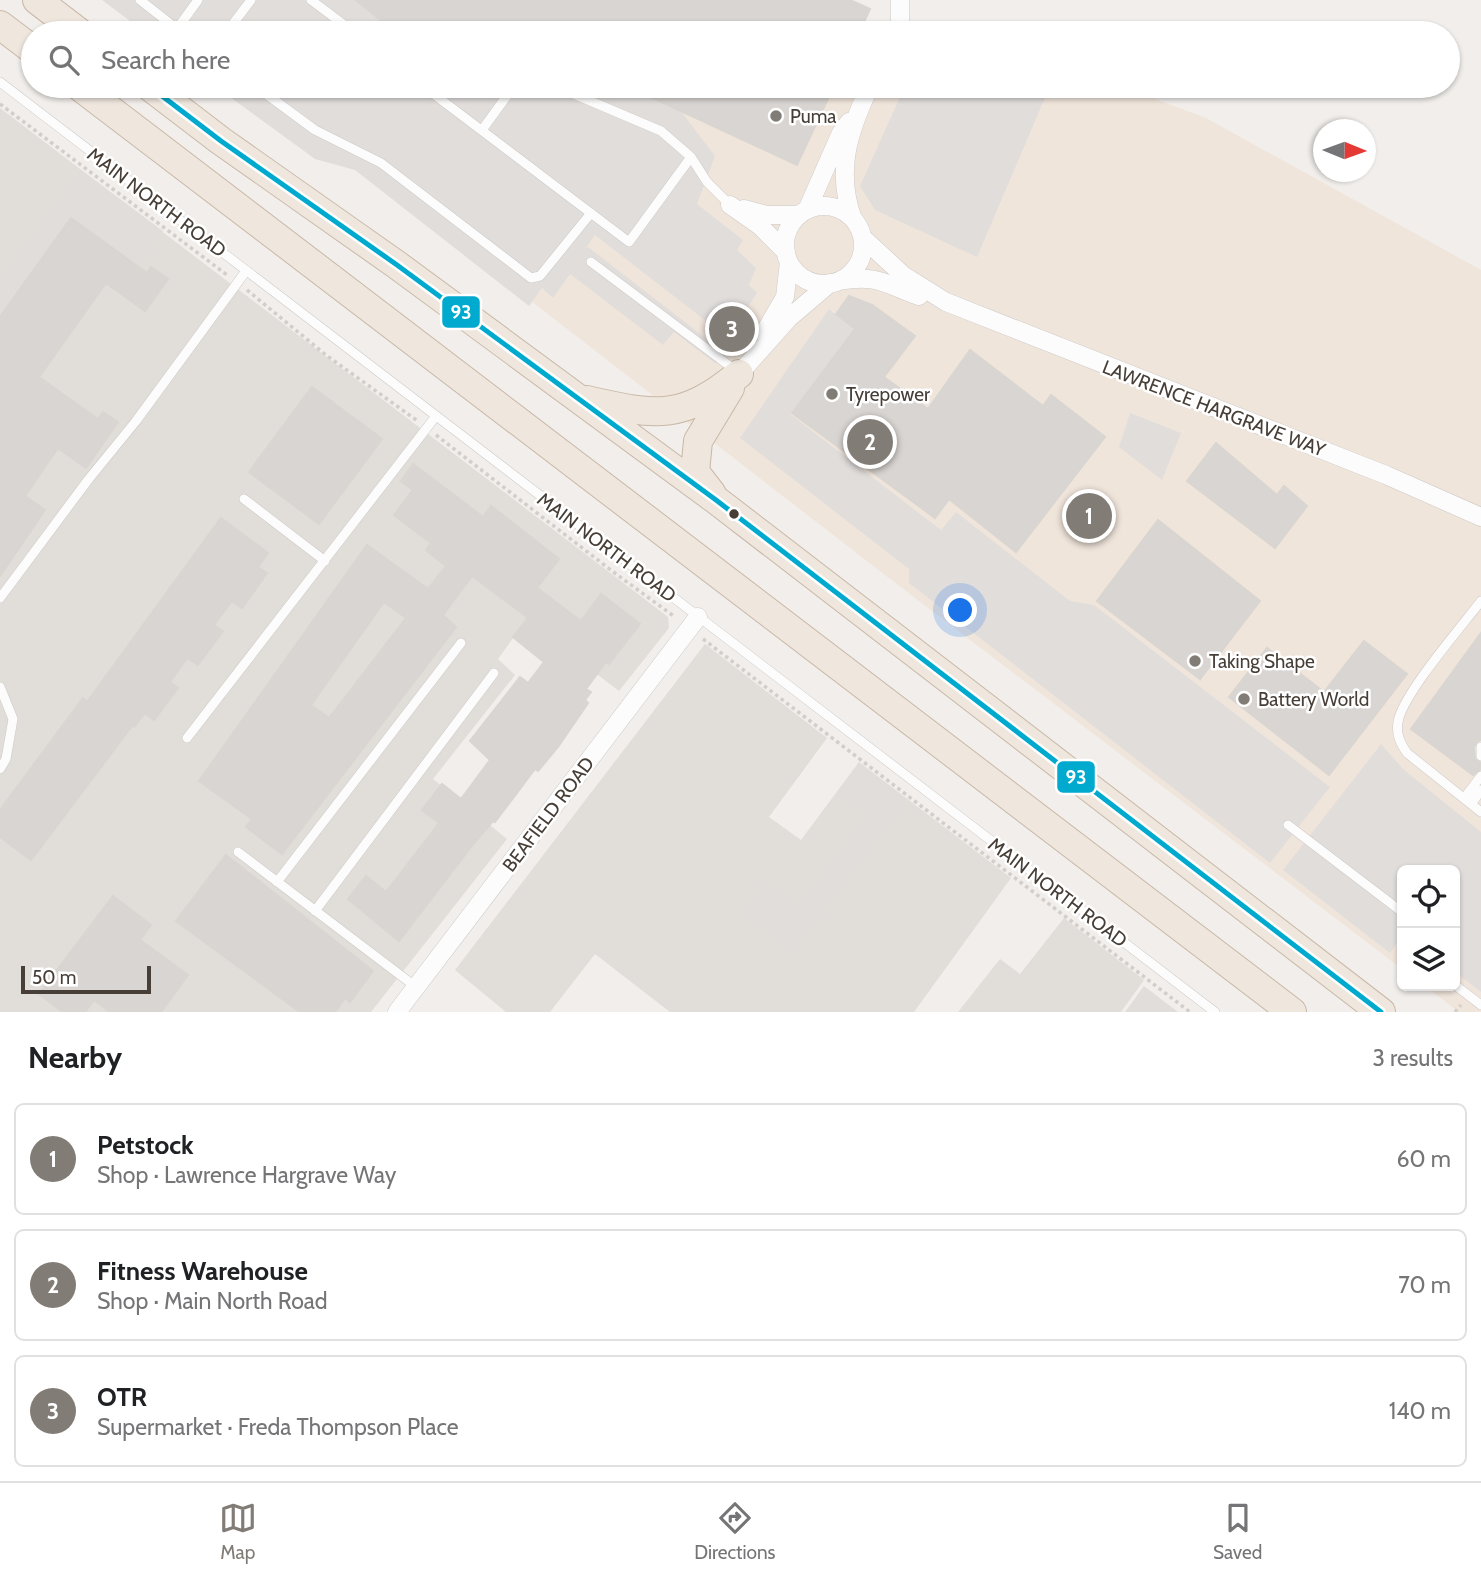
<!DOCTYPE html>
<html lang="en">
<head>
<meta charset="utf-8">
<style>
	:root { --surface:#fff; --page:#f6f6f6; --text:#202124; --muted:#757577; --line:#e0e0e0; --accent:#827c76 }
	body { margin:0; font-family:Cabin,sans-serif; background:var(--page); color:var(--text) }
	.controls { position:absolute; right:21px; bottom:21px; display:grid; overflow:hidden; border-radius:10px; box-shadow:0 2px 5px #0004 }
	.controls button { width:63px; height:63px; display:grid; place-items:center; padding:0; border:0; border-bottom:2px solid var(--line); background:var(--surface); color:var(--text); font:35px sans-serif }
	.compass { position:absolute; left:1313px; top:119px; width:63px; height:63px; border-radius:50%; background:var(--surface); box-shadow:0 2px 5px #0004; rotate:91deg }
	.scale { position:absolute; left:21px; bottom:18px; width:130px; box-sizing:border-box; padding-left:7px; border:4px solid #473f37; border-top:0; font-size:19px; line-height:24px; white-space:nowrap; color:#473f37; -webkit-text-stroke:5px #fff; paint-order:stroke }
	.you { position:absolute; left:961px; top:611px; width:24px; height:24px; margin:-18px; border:5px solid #fff; border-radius:50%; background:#1a73e8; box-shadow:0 0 0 10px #1a73e833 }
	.badge { display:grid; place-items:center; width:46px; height:46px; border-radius:50%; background:var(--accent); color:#fff; font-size:23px; font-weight:700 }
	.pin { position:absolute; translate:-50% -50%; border:4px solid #fff; box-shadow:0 2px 7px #0006 }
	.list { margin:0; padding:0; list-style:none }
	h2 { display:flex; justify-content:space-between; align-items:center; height:91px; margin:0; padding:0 28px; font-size:30px }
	h2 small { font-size:23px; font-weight:400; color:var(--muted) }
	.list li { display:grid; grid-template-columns:46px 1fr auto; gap:21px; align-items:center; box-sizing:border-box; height:112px; margin:0 14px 14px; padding:0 14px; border:2px solid var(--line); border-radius:10px }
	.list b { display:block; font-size:26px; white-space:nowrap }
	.list p { margin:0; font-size:23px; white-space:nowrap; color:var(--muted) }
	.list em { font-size:23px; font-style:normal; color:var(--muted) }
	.icon { flex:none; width:38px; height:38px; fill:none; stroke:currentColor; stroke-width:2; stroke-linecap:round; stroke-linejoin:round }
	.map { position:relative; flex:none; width:1481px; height:1012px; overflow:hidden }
	.search { position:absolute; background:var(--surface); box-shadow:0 2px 5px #0004; left:21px; right:21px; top:21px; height:77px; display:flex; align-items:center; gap:18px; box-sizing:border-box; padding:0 24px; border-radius:38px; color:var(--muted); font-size:26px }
	.sheet { height:469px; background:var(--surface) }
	nav { display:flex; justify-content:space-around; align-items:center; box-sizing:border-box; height:98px; border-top:2px solid var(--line); background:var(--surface); font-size:19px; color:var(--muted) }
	nav a { display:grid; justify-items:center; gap:4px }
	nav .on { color:var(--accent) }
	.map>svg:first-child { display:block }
	.commercial { fill:#f0e5db }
	.industrial { fill:#e1ddd9 }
	.parking { fill:#e0dddb }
	.building { fill:#d9d5d2; stroke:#d9d5d1; stroke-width:2; fill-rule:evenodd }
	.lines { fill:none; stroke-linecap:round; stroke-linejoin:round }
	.service-casing { stroke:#cdcac7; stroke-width:10 }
	.minor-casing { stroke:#cdcac7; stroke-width:19 }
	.trunk-casing { stroke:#c9b8a6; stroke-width:30 }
	.path { stroke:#d1cecb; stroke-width:3.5; stroke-dasharray:3.5 3.5; stroke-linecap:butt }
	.service { stroke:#fdfcfc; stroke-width:9 }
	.minor { stroke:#fdfcfc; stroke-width:18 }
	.trunk { stroke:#efe7de; stroke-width:28 }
	.bus-1-casing { stroke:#fff; stroke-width:10 }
	.bus-1 { stroke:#00a9ce; stroke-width:5 }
	.poi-dot { fill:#827c76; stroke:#fff; stroke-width:2.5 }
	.bus-dot { fill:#473f37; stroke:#fff; stroke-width:2.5 }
	.labels { text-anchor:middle; stroke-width:5; stroke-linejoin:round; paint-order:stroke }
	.poi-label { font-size:19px; fill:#473f37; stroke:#fff; text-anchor:start }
	.street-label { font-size:19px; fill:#473f37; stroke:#fff }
	.line-badge { stroke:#fff; stroke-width:2.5 }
	.badge-label { font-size:19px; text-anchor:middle; font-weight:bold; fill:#fff }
</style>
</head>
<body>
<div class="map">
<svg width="1481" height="1012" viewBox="0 0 1481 1012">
	<rect width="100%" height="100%" fill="#f1eeeb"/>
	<path class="commercial" d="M253 86H1120L1206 118 1481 270V1012H1459L1425 986H1455V870H1402V969L881 572Z"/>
	<path class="industrial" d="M0 108 668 617 669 628 619 691 526 620 498 659 515 675 433 779 507 839 371 1012H0Z
		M705 644 827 738 769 817 801 840 859 762 1011 878 914 1012H670L595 954 550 1012H506L455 970Z
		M1064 918 1144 980 1121 1012H958L1000 959 1020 974Z"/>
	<path class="parking" d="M102 0H356L397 33H146Z
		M215 86H462L476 97 484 86H627L680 110 715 156 697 204 743 240 737 250 756 268 749 285 757 293 728 338 595 235 585 249 588 247 725 353 716 364 674 332 663 345 570 274 553 298 542 288 529 306 355 170 315 159Z
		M905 86H1033L1047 93 977 257 875 210 860 186Z
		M81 170 163 231 136 267 0 329V277Z
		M829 309 854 330 790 414 941 530 956 512 1070 601 1094 605 1330 787 1270 863 909 583V569L740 438Z
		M1130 413 1181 433 1162 480 1119 447Z
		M1381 744 1403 769 1481 832V992L1455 972V870H1402V936L1390 953 1283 870Z
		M860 767 907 802 792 951 742 913 766 882 798 906 867 816 840 794Z
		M1144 986 1178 1012H1125Z"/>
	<path class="building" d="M356 0H850L870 9 859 33H397Z
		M627 86H834L797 165Z
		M71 218 147 273 151 267 168 279 145 311 106 283 39 377 98 419 103 412 118 422 86 468 58 448 25 496 45 510 0 576V317Z
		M849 296 872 305 915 336 884 377 928 409 970 350 1043 406 1051 395 1105 437 1016 552 949 499 935 518 792 413 855 329 836 314Z
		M312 387 382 439 319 524 249 472Z
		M1216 443 1277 495 1284 486 1307 506 1275 548 1187 481Z
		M413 464 483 517 491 506 559 559 537 588 581 621 601 594 640 624 609 664 606 662 586 689 591 692 585 700 588 703 558 747 538 771 535 769 495 822 493 821 471 847 399 941 348 899 366 876 386 892 439 823 422 810 442 784 461 799 490 760 470 741 520 677 528 683 544 662 513 637 527 619 526 616 472 576 443 615 456 627 282 854 246 827 252 819 199 781 367 545 428 589 446 566 426 550 431 543 394 515 413 490 401 481ZM384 602 406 618 329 718 311 705Z
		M221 518 268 553 258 567 267 573 242 608 232 601 214 625 223 631 198 665 187 658 170 682 178 688 154 720 145 713 134 727 132 726 31 860 0 837V810L83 698 87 702Z
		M1158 520 1260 601 1200 679 1097 601Z
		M1481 633V740L1477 741 1474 747 1475 759 1481 763V769L1473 775 1411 729Z
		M1364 641 1407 674 1329 775 1229 697 1267 648 1324 692Z
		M226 855 373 971 350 1002 345 998 335 1012H300L176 921Z
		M113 896 151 925 140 940 188 975 161 1012H110L94 1000 85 1012H63L39 994Z"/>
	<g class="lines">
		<g class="service-casing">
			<path id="service" d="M140 0 177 29 198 0
				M311 0 355 33
				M226 33 251 0
				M0 82 1215 1012
				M255 86 315 130 381 163 531 278 540 276 591 213
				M423 86 629 242 691 157 707 182 730 205
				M555 86 661 131 691 157
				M482 130 514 86
				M591 262 735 370
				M244 499 325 561
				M0 598 88 480 136 421 246 271
				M1481 601C1462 626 1402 695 1398 722 1396 734 1400 743 1407 753L1481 812
				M0 687 13 719 6 759 0 769
				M187 738 436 416
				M1481 747V756
				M1465 797 1481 776
				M1472 803 1481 790
				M1288 825 1402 912
				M238 852 416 987
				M277 882 461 643
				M315 911 494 673
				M1455 985 1481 1005"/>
		</g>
		<g class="minor-casing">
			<path id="minor" d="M895 33 900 22V0
				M730 205 760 226 786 252
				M785 245a39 39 0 1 1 78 0a39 39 0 1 1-78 0Z
				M744 209 767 215H799
				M807 210 841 133 849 122
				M853 219C835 171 849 130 870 86
				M863 238 903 275 946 302 1386 475 1481 517
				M839 281C878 274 885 284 919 296
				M764 333 785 297 789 262
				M739 374 789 318 830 283
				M397 1012 698 617"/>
		</g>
		<g class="trunk-casing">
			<path id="trunk" d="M37 0 80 33
				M0 25 33 50
				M79 86 1292 1012
				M149 86 221 141 397 265 716 500 1381 1012
				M587 400C656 416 682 421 739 374
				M712 494 695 472 698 441 730 388"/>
		</g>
		<path class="path" d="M0 104 227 275
			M247 290 326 355 419 422
			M436 435 616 574 675 617
			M703 639 1190 1012
			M1455 1012 1461 1005"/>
		<use href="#service" class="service"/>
		<use href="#minor" class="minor"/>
		<use href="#trunk" class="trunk"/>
		<g class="bus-1-casing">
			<path id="bus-1" d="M149 86 221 141 397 265 716 500 1381 1012"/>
		</g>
		<use href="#bus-1" class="bus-1"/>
	</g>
	<g class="poi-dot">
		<circle cx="776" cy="116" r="7"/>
		<circle cx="832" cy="394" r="7"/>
		<circle cx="1195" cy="661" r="7"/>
		<circle cx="1244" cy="699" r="7"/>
	</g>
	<circle class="bus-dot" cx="734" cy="514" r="6"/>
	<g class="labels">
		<g class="poi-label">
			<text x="790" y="123">Puma</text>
			<text x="846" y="401">Tyrepower</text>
			<text x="1209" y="668">Taking Shape</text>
			<text x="1258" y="706">Battery World</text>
		</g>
		<g class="street-label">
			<text transform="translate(157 202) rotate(37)" y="7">MAIN NORTH ROAD</text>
			<text transform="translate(1214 408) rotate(21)" y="7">LAWRENCE HARGRAVE WAY</text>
			<text transform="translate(607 547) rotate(37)" y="7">MAIN NORTH ROAD</text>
			<text transform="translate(548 814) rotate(-53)" y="7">BEAFIELD ROAD</text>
			<text transform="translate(1058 892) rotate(37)" y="7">MAIN NORTH ROAD</text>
		</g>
	</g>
	<g class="line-badge">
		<rect x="441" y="295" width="40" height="34" rx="7" fill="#00a9ce"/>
		<rect x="1056" y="760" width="40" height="34" rx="7" fill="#00a9ce"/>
	</g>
	<g class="badge-label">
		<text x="461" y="319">93</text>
		<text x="1076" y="784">93</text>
	</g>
</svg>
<div class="controls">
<button><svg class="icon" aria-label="locate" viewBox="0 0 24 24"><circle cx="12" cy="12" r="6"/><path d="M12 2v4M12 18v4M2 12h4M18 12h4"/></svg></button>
<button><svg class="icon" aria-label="layers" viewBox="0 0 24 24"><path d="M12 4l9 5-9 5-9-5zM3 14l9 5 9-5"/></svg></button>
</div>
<svg class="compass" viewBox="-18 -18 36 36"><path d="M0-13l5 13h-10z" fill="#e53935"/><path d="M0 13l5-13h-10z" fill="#757577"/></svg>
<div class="scale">50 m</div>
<div class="you"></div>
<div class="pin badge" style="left:1089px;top:516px">1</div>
<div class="pin badge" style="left:870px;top:442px">2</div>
<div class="pin badge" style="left:732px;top:329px">3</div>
<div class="search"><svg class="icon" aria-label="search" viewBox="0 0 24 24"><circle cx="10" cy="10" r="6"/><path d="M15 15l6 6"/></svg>Search here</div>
</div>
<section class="sheet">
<h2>Nearby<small>3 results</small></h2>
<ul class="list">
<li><span class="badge">1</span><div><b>Petstock</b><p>Shop · Lawrence Hargrave Way</p></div><em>60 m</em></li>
<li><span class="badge">2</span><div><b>Fitness Warehouse</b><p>Shop · Main North Road</p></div><em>70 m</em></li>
<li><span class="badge">3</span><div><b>OTR</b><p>Supermarket · Freda Thompson Place</p></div><em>140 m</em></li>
</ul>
</section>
<nav>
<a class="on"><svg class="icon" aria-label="map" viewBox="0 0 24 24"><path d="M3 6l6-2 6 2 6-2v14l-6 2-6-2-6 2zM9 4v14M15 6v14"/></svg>Map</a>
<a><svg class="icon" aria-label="directions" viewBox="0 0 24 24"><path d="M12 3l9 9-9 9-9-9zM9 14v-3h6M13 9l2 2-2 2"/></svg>Directions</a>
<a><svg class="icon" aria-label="saved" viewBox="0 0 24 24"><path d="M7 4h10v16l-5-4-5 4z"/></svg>Saved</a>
</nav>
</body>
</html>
